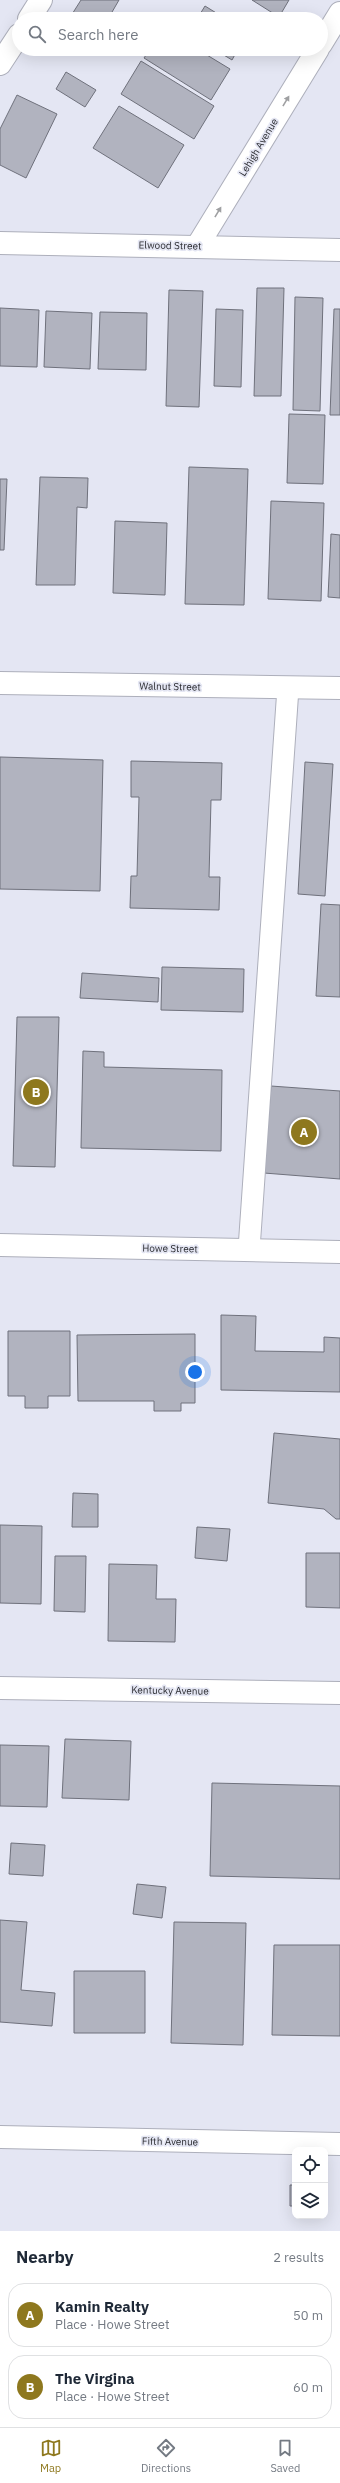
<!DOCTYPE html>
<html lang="en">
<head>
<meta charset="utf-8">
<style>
	:root { --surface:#fff; --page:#f2f2f3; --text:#1f2937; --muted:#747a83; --line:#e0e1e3; --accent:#8e781e }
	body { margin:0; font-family:"IBM Plex Sans",sans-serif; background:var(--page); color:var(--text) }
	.controls { position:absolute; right:12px; bottom:12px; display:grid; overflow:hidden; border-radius:8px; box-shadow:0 4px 16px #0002 }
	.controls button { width:36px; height:36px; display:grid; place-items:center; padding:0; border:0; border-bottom:1px solid var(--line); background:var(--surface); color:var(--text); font:20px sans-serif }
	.you { position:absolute; left:195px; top:1372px; width:14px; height:14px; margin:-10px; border:3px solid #fff; border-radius:50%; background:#1a73e8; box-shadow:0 0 0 6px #1a73e833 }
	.badge { display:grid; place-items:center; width:26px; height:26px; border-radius:50%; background:var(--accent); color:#fff; font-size:13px; font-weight:700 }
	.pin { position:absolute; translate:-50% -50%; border:2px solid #fff; box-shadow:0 1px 4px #0006 }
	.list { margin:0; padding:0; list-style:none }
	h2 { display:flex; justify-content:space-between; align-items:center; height:52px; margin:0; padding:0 16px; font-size:17px }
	h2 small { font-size:13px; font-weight:400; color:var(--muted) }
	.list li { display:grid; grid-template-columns:26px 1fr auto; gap:12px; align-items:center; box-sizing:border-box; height:64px; margin:0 8px 8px; padding:0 8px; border:1px solid var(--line); border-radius:16px }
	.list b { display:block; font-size:15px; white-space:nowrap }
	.list p { margin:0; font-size:13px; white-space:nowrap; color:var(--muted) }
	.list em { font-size:13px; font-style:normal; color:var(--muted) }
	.icon { flex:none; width:22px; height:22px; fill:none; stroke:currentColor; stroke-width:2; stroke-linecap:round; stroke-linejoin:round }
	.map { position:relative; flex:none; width:340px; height:2231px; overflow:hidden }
	.search { position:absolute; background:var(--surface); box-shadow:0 4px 16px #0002; left:12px; right:12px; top:12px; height:44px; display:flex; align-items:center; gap:10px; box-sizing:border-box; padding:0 14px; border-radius:22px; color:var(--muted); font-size:15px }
	.sheet { height:196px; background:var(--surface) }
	nav { display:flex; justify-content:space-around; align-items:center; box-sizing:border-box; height:56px; border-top:1px solid var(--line); background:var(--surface); font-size:11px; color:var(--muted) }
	nav a { display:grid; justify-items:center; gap:2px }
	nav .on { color:var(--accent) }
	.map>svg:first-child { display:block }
	.building { fill:#b1b3bf; stroke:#6f717c }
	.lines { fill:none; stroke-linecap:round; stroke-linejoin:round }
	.lane-casing { stroke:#adafbb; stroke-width:23 }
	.street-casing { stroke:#adafbb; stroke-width:24 }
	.highway-casing { stroke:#adafbb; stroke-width:24 }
	.lane { stroke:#fff; stroke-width:21 }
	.street { stroke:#fff; stroke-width:22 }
	.highway { stroke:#fff; stroke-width:22 }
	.oneway { fill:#9fa0a2 }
	.labels { text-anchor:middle; stroke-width:3.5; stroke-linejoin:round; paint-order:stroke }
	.street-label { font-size:10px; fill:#2a2b30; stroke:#e4e6f3 }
</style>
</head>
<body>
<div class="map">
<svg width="340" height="2231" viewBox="0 0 340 2231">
	<rect width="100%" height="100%" fill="#e4e6f3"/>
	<path class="building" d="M81 0H119L108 19H69Z
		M252 0H289L279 17Z
		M205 6 226 19H197Z
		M150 49H197L230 69 211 100 144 58Z
		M214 49H238L232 60Z
		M141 61 214 106 194 139 121 94Z
		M66 72 96 90 85 107 56 89Z
		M17 95 57 114 26 178 0 165V129Z
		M119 106 184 145 158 188 93 148Z
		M257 288H284L281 396H254Z
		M169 290 203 291 199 407 166 406Z
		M295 297 323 298 320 411 293 410Z
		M0 308 39 310 37 367 0 366Z
		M216 309 243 310 241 387 214 386Z
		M334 309H340V415H330Z
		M46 311 92 313 90 369 44 367Z
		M100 312 147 313 146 370 98 369Z
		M289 414 325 415 323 484 287 483Z
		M189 467 248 469 244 605 185 604Z
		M40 477 88 478 87 508 77 507 75 585H36Z
		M0 479H7L4 550H0Z
		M271 501 324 503 321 601 268 599Z
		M115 521 167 523 165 595 113 593Z
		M331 534 340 535V598L328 597Z
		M0 757 103 760 100 891 0 889Z
		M131 761 222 763 221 800H211L209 877H220L219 910 130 908 131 876H137L139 797H131Z
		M305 762 333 764 325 896 298 894Z
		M321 904 340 905V997L316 996Z
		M162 967 244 969 243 1012 161 1010Z
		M82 973 159 978 158 1002 80 998Z
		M17 1017H59L55 1167 13 1166Z
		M83 1051 104 1052V1067L222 1070 221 1151 81 1148Z
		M271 1086 340 1091V1179L264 1173Z
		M221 1315 256 1316 255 1351 324 1352V1337L340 1338V1392L221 1390Z
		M8 1331H70V1396H48V1408H25V1396H8Z
		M195 1334V1403H181V1411H154V1401H78L77 1335Z
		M274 1433 340 1439V1519H336L324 1509 268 1503Z
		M73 1493 98 1494V1527H72Z
		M0 1525 42 1526 41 1604 0 1603Z
		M197 1527 230 1529 227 1561 195 1558Z
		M306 1553H340V1608L306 1607Z
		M55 1556H86L85 1612 54 1611Z
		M109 1564 157 1565 156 1599H176L175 1642 108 1641Z
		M65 1739 131 1741 129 1800 62 1798Z
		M0 1745 49 1746 47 1807 0 1806Z
		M212 1783 340 1786V1879L210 1876Z
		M11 1843 45 1845 43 1876 9 1874Z
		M137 1884 166 1887 162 1918 133 1914Z
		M0 1920 27 1922 21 1990 55 1993 52 2026 0 2022Z
		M174 1922 246 1923 243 2045 171 2043Z
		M274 1945H340V2036L272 2035Z
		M74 1971H145V2033H74Z
		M290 2185H295V2206H290Z"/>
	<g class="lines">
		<g class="lane-casing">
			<path id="lane" d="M249 1249 288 688"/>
		</g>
		<g class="street-casing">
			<path id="street" d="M29 19 41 0
				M321 44 340 13
				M0 64 19 35
				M0 243 340 250
				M198 245 318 49
				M0 683 340 688
				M0 1245 340 1252
				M0 1688 340 1693"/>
		</g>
		<g class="highway-casing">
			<path id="highway" d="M0 2137 340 2144"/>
		</g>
		<use href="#lane" class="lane"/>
		<use href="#street" class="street"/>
		<use href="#highway" class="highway"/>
	</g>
	<defs><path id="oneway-solid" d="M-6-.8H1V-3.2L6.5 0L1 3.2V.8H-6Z"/></defs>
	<g class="oneway">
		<use href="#oneway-solid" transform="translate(286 101) rotate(-59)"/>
		<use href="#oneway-solid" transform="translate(218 212) rotate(-59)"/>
	</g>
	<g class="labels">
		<g class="street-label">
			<text transform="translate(258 147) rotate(-59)" y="4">Lehigh Avenue</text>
			<text transform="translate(170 245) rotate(1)" y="4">Elwood Street</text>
			<text transform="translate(170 686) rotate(1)" y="4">Walnut Street</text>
			<text transform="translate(170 1248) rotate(1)" y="4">Howe Street</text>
			<text transform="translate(170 1690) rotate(1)" y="4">Kentucky Avenue</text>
			<text transform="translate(170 2141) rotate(1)" y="4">Fifth Avenue</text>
		</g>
	</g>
</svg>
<div class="controls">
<button><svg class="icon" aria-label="locate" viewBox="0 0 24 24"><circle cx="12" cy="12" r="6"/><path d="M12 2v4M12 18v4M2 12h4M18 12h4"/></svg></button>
<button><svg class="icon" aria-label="layers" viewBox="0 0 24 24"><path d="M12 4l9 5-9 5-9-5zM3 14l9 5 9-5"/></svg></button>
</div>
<div class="you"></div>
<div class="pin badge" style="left:304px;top:1132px">A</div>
<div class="pin badge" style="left:36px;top:1092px">B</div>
<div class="search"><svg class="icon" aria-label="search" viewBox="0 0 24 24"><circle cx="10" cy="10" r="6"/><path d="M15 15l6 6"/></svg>Search here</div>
</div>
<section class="sheet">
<h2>Nearby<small>2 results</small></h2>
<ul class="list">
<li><span class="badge">A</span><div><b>Kamin Realty</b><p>Place · Howe Street</p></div><em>50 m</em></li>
<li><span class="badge">B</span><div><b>The Virgina</b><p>Place · Howe Street</p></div><em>60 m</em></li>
</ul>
</section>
<nav>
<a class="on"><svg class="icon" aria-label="map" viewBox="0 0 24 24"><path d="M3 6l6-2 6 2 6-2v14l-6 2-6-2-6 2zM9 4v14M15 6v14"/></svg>Map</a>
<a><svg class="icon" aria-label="directions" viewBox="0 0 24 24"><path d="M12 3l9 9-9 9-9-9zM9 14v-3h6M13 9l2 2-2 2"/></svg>Directions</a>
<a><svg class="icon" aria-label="saved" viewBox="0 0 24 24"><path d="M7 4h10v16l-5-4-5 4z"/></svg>Saved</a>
</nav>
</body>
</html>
